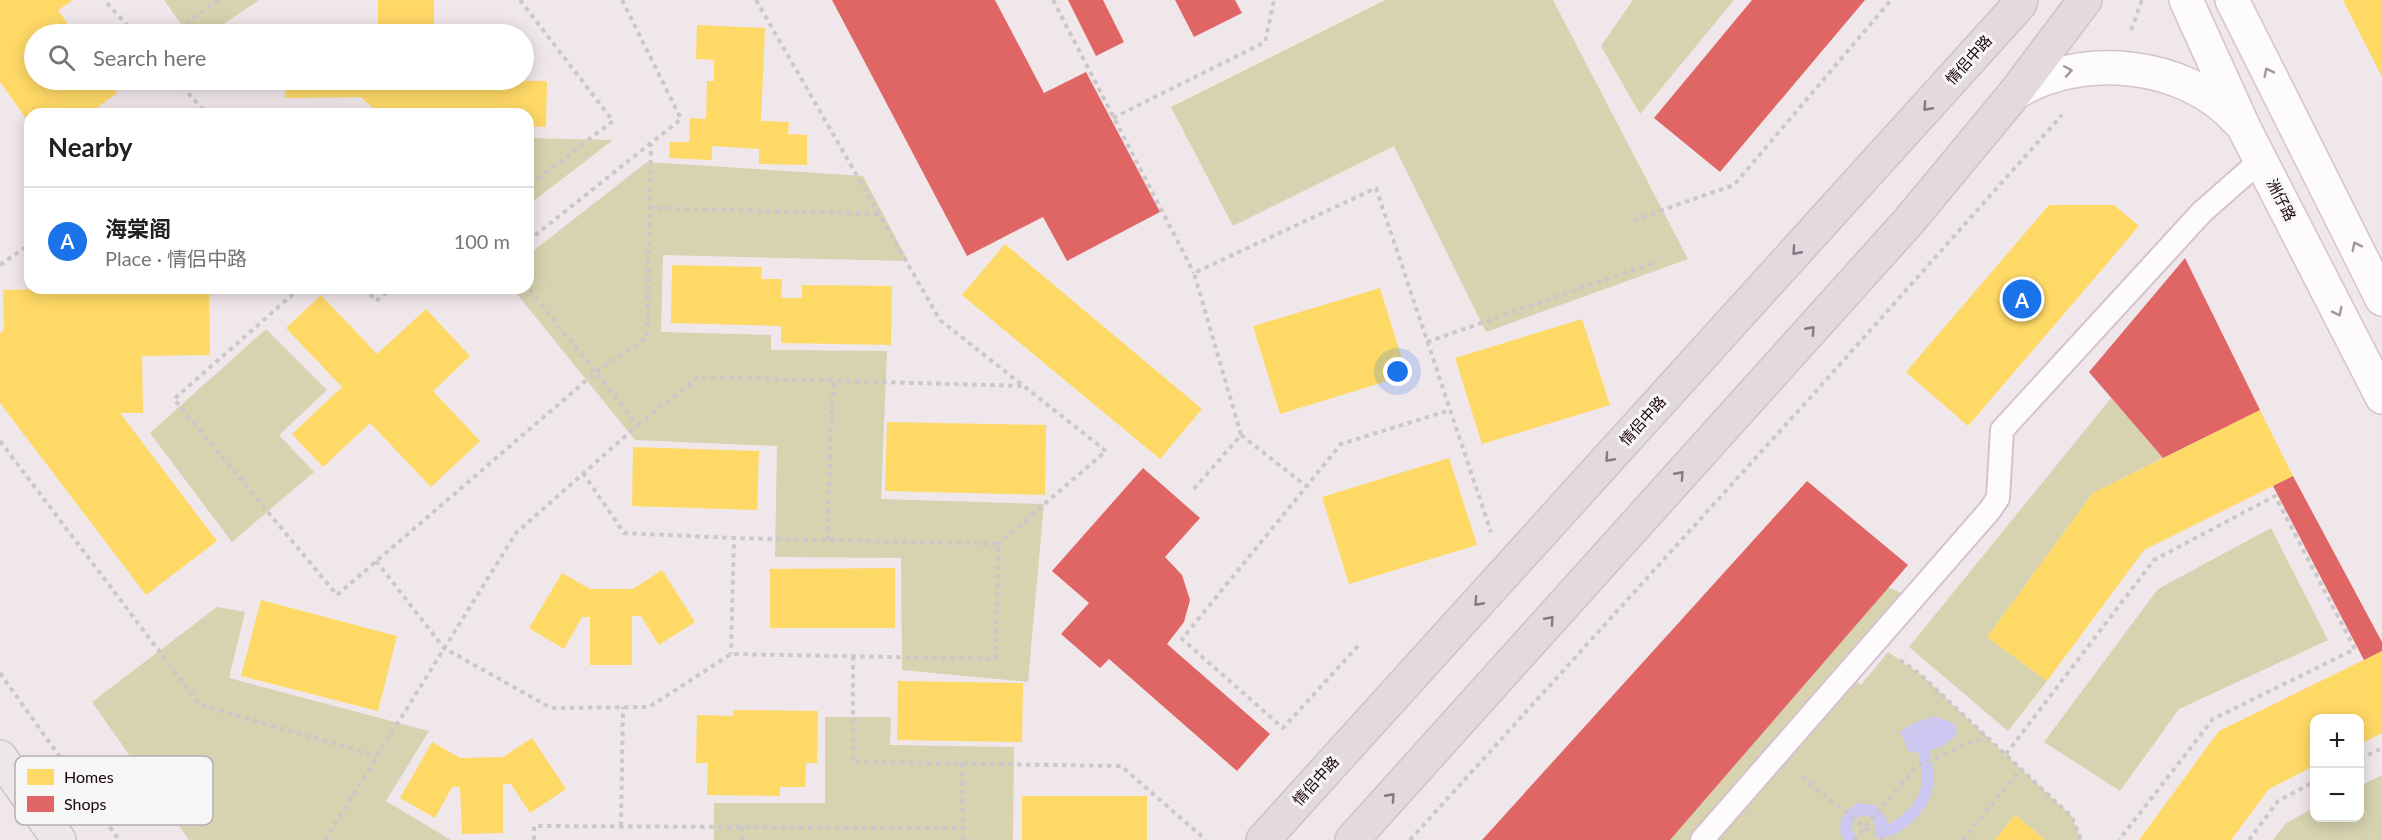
<!DOCTYPE html>
<html lang="en">
<head>
<meta charset="utf-8">
<style>
	:root { --surface:#fff; --page:#f6f6f6; --text:#202124; --muted:#757577; --line:#e0e0e0; --accent:#1a73e8 }
	body { margin:0; font-family:Lato,"Noto Sans SC",sans-serif; background:var(--page); color:var(--text) }
	.controls { position:absolute; right:18px; bottom:18px; display:grid; overflow:hidden; border-radius:12px; box-shadow:0 3px 15px #0003 }
	.controls button { width:54px; height:54px; display:grid; place-items:center; padding:0; border:0; border-bottom:2px solid var(--line); background:var(--surface); color:var(--text); font:30px sans-serif }
	.you { position:absolute; left:1398px; top:372px; width:21px; height:21px; margin:-15px; border:4px solid #fff; border-radius:50%; background:#1a73e8; box-shadow:0 0 0 9px #1a73e833 }
	.badge { display:grid; place-items:center; width:39px; height:39px; border-radius:50%; background:var(--accent); color:#fff; font-size:20px; font-weight:700 }
	.pin { position:absolute; translate:-50% -50%; border:3px solid #fff; box-shadow:0 2px 6px #0006 }
	.list { margin:0; padding:0; list-style:none }
	h2 { display:flex; justify-content:space-between; align-items:center; height:78px; margin:0; padding:0 24px; font-size:26px }
	h2 small { font-size:20px; font-weight:400; color:var(--muted) }
	.list li { display:grid; grid-template-columns:39px 1fr auto; gap:18px; align-items:center; box-sizing:border-box; height:108px; padding:0 24px; border-top:2px solid var(--line) }
	.list b { display:block; font-size:22px; white-space:nowrap }
	.list p { margin:0; font-size:20px; white-space:nowrap; color:var(--muted) }
	.list em { font-size:20px; font-style:normal; color:var(--muted) }
	.icon { flex:none; width:33px; height:33px; fill:none; stroke:currentColor; stroke-width:2; stroke-linecap:round; stroke-linejoin:round }
	.map { position:relative; flex:none; width:2382px; height:840px; overflow:hidden }
	.search { position:absolute; background:var(--surface); box-shadow:0 3px 15px #0003; left:24px; top:24px; width:510px; height:66px; display:flex; align-items:center; gap:15px; box-sizing:border-box; padding:0 21px; border-radius:33px; color:var(--muted); font-size:22px }
	.panel { position:absolute; background:var(--surface); box-shadow:0 3px 15px #0003; left:24px; top:108px; width:510px; height:186px; border-radius:18px }
	.map>svg:first-child { display:block }
	.green { fill:#d7d2af }
	.water { fill:#ccc8f1 }
	.homes { fill:#ffd966 }
	.shops { fill:#e06666 }
	.lines { fill:none; stroke-linecap:round; stroke-linejoin:round }
	.stream { stroke:#ccc8f1; stroke-width:12 }
	.lane-casing { stroke:#d6c2cc; stroke-width:26 }
	.secondary-casing { stroke:#d6c2cc; stroke-width:36 }
	.primary-casing { stroke:#ccc4c8; stroke-width:36 }
	.highway-casing { stroke:#ccc4c8; stroke-width:36 }
	.path { stroke:#ccc7c9; stroke-width:4; stroke-dasharray:4.5 4.5; stroke-linecap:butt }
	.lane { stroke:#fdfbfc; stroke-width:22 }
	.secondary { stroke:#fdfbfc; stroke-width:33 }
	.primary { stroke:#ede7ea; stroke-width:33 }
	.highway { stroke:#e3d9de; stroke-width:33 }
	.oneway { stroke:#a3979e }
	.oneway2 { stroke:#897882 }
	.labels { text-anchor:middle; stroke-width:6; stroke-linejoin:round; paint-order:stroke }
	.street-label { font-size:15px; fill:#1c0211; stroke:#f6f6f6 }
	.key { fill:#f6f6f6; stroke:#b5adb1; stroke-width:1.5 }
	.key-label { font-size:16px; fill:#1c0211 }
</style>
</head>
<body>
<div class="map">
<svg width="2382" height="840" viewBox="0 0 2382 840">
	<rect width="100%" height="100%" fill="#f0e7eb"/>
	<path class="green" d="M164 0H259L209 34H188Z
		M1385 0H1553L1688 259 1486 332 1394 146 1233 226 1171 107Z
		M1633 0H1734L1640 114 1601 46Z
		M528 138 613 140 528 205Z
		M647 162 863 176 908 261 663 255 661 332 771 335V350L887 351 881 499 1044 504 1028 682 902 670 901 558 775 557 777 446 635 440 512 288H528V255Z
		M266 329 327 390 279 435 314 472 232 542 150 433Z
		M2111 398 2163 458 2093 493 1987 637 2047 681 2008 731 1909 647Z
		M2271 528 2328 640 2179 709 2120 791 2044 742 2158 589Z
		M1888 587 1912 598 1848 672 1861 685 1888 652 1920 674 2072 817 2081 840H2045L2015 815 1995 840H1669Z
		M217 607 245 612 229 678 429 731 386 801 451 840H189L92 702Z
		M825 717H891L890 745 1014 747 1013 840H714V803H825Z
		M2382 775V840H2273L2286 823 2314 808V818H2360V786Z"/>
	<path class="water" d="M1935 716 1955 724 1957 732C1946 750 1929 751 1909 752L1900 732 1914 723Z"/>
	<path class="homes" d="M0 0H73L58 10 75 34H34V80H107L117 93 88 114H30V124L0 82Z
		M378 0H434V34H378Z
		M2343 0H2382V77Z
		M697 25 765 28 761 121 789 122 788 134 807 135V165L759 164V149L712 146V160L669 158 670 142H689L690 118 706 119 707 81H714V60L696 59Z
		M285 80 547 81 546 127 528 126V114H379L361 97 285 98Z
		M2049 205H2114L2139 226 1968 426 1906 372Z
		M1005 244 1202 409 1160 459 962 295Z
		M672 265 762 267 761 279H782L781 298H802V285L892 286 891 345 781 343V326L671 323Z
		M81 288H209L210 355 142 356 143 413H120L217 541 146 595 0 403V333L4 330 3 290Z
		M1380 288 1407 375 1280 414 1253 326Z
		M321 295 377 354 426 309 470 356 433 391 480 441 431 487 370 423 323 467 292 434 342 387 286 328Z
		M1582 319 1610 405 1482 444 1455 358Z
		M2260 410 2293 476 2144 550 2047 681 1987 637 2093 493Z
		M887 422 1046 425 1045 495 885 491Z
		M633 447 759 451 757 510 632 506Z
		M1449 458 1477 545 1349 584 1322 497Z
		M1832 539 1878 578 1651 840H1563L1636 756 1599 724 1662 650 1701 684 1738 642 1700 610 1756 547 1795 582Z
		M895 568V628H770V569Z
		M662 570 695 622 659 645 641 616H632V665H590V617H582L564 649 529 628 562 573 590 589H633Z
		M261 600 397 636 378 711 241 676Z
		M2382 651V733L2360 744V718H2314V766L2269 789 2231 840H2139L2219 731Z
		M898 681 1023 683 1022 742 897 740Z
		M733 710 818 711 817 763H806L805 787H780V796L707 795 708 763H696L697 715 733 716Z
		M532 738 566 789 530 813 511 784H503V833L462 834 460 787H452L435 818 400 798 432 742 460 758 503 757Z
		M1022 796H1147V840H1022Z
		M2015 815 2045 840H1995Z"/>
	<path class="shops" d="M832 0H995L1044 93 1086 72 1160 212 1067 261 1043 217 967 256Z
		M1068 0H1103L1124 42 1096 56Z
		M1175 0H1235L1242 13 1194 37Z
		M1752 0H1865L1720 172 1654 118Z
		M2185 258 2260 410 2163 458 2089 372Z
		M1143 468 1200 518 1165 557 1182 575 1190 600 1184 622 1167 644 1270 734 1237 771 1109 659 1100 668 1061 634 1089 603 1052 571Z
		M2293 476 2382 642V651L2364 660 2273 486Z
		M1807 481 1908 565 1670 840H1482Z"/>
	<g class="lines">
		<path class="stream" d="M1851 815 1860 809 1872 811
			M1877 815 1882 825 1881 833C1893 830 1899 825 1909 817 1931 796 1930 779 1924 751
			M1847 820 1846 831 1851 840"/>
		<g class="lane-casing">
			<path id="lane" d="M1702 840 1990 510 1998 498 2002 430 2202 212 2261 160"/>
		</g>
		<g class="secondary-casing">
			<path id="secondary" d="M2186 0 2245 130 2382 397
				M2232 0 2382 299
				M2015 93C2080 52 2185 61 2238 121"/>
		</g>
		<g class="primary-casing">
			<path id="primary" d="M0 757 59 840"/>
		</g>
		<g class="highway-casing">
			<path id="highway" d="M1263 840 2019 5 2021 0
				M1352 840 1909 221 2015 93 2085 0"/>
		</g>
		<path class="path" d="M520 0 613 121 528 186
			M756 0 940 320 1106 451 998 544
			M1053 0 1194 273
			M107 3 135 34
			M2131 30 2142 0
			M171 34 218 0
			M176 80 207 114
			M1113 118 1265 42 1274 0
			M649 208 879 214
			M1634 220 1734 185 1891 0
			M528 241 681 119 622 0
			M0 265 30 244
			M300 288 174 399 337 595 596 372 647 337 651 144
			M364 288 376 301 393 288
			M1427 342 1653 263
			M638 425 698 377 1023 386
			M1241 435 1306 486
			M0 441 200 705 377 756
			M583 473 624 533 734 538 731 654
			M1194 489 1241 435 1194 273 1376 188 1491 532
			M827 540 833 381
			M376 561 444 648 551 708 649 707 731 654 996 659 998 544 734 538
			M1358 646 1283 728 1182 639 1341 444 1450 410
			M853 656V762L1121 766 1206 840
			M1900 660 1920 674 2072 817 2081 840
			M0 673 119 840
			M2006 754 2154 560 2275 496 2355 649 2213 719 2119 840
			M2360 759 2382 748
			M962 763 963 840
			M1802 777 1864 827 1885 840
			M621 826 623 707
			M742 826V840
			M325 840 516 533 638 425 528 288
			M534 840V826L962 828
			M1410 840 1818 389 2062 115
			M1854 840 1917 766 1986 736
			M1963 840 2021 769
			M2249 840 2278 801 2314 782"/>
		<use href="#lane" class="lane"/>
		<use href="#secondary" class="secondary"/>
		<use href="#primary" class="primary"/>
		<use href="#highway" class="highway"/>
	</g>
	<defs><path id="oneway-chevron" d="M-2-3.5L2.5 0L-2 3.5" fill="none" stroke-width="1.6" stroke-linecap="round" stroke-linejoin="round" transform="scale(1.5)"/></defs>
	<g class="oneway">
		<use href="#oneway-chevron" transform="translate(2068 71) rotate(-9)"/>
		<use href="#oneway-chevron" transform="translate(2268 72) rotate(-116)"/>
		<use href="#oneway-chevron" transform="translate(2356 246) rotate(-117)"/>
		<use href="#oneway-chevron" transform="translate(2338 312) rotate(63)"/>
	</g>
	<g class="oneway2">
		<use href="#oneway-chevron" transform="translate(1927 107) rotate(132)"/>
		<use href="#oneway-chevron" transform="translate(1796 251) rotate(132)"/>
		<use href="#oneway-chevron" transform="translate(1811 330) rotate(-48)"/>
		<use href="#oneway-chevron" transform="translate(1609 458) rotate(132)"/>
		<use href="#oneway-chevron" transform="translate(1680 475) rotate(-48)"/>
		<use href="#oneway-chevron" transform="translate(1478 602) rotate(132)"/>
		<use href="#oneway-chevron" transform="translate(1550 620) rotate(-48)"/>
		<use href="#oneway-chevron" transform="translate(1391 797) rotate(-48)"/>
	</g>
	<g class="labels">
		<g class="street-label">
			<text transform="translate(1969 60) rotate(-48)" y="5">情侣中路</text>
			<text transform="translate(2281 200) rotate(63)" y="5">洲仔路</text>
			<text transform="translate(1643 421) rotate(-48)" y="5">情侣中路</text>
			<text transform="translate(1316 781) rotate(-48)" y="5">情侣中路</text>
		</g>
	</g>
	<rect x="15" y="756" width="198" height="69" rx="9" class="key"/>
	<rect x="27" y="769" width="27" height="16" fill="#ffd966"/>
	<rect x="27" y="796" width="27" height="16" fill="#e06666"/>
	<g class="key-label">
		<text x="64" y="783">Homes</text>
		<text x="64" y="810">Shops</text>
	</g>
</svg>
<div class="controls">
<button>+</button>
<button>−</button>
</div>
<div class="you"></div>
<div class="pin badge" style="left:2022px;top:299px">A</div>
<div class="search"><svg class="icon" aria-label="search" viewBox="0 0 24 24"><circle cx="10" cy="10" r="6"/><path d="M15 15l6 6"/></svg>Search here</div>
<section class="panel">
<h2>Nearby<small></small></h2>
<ul class="list">
<li><span class="badge">A</span><div><b>海棠阁</b><p>Place · 情侣中路</p></div><em>100 m</em></li>
</ul>
</section>
</div>
</body>
</html>
